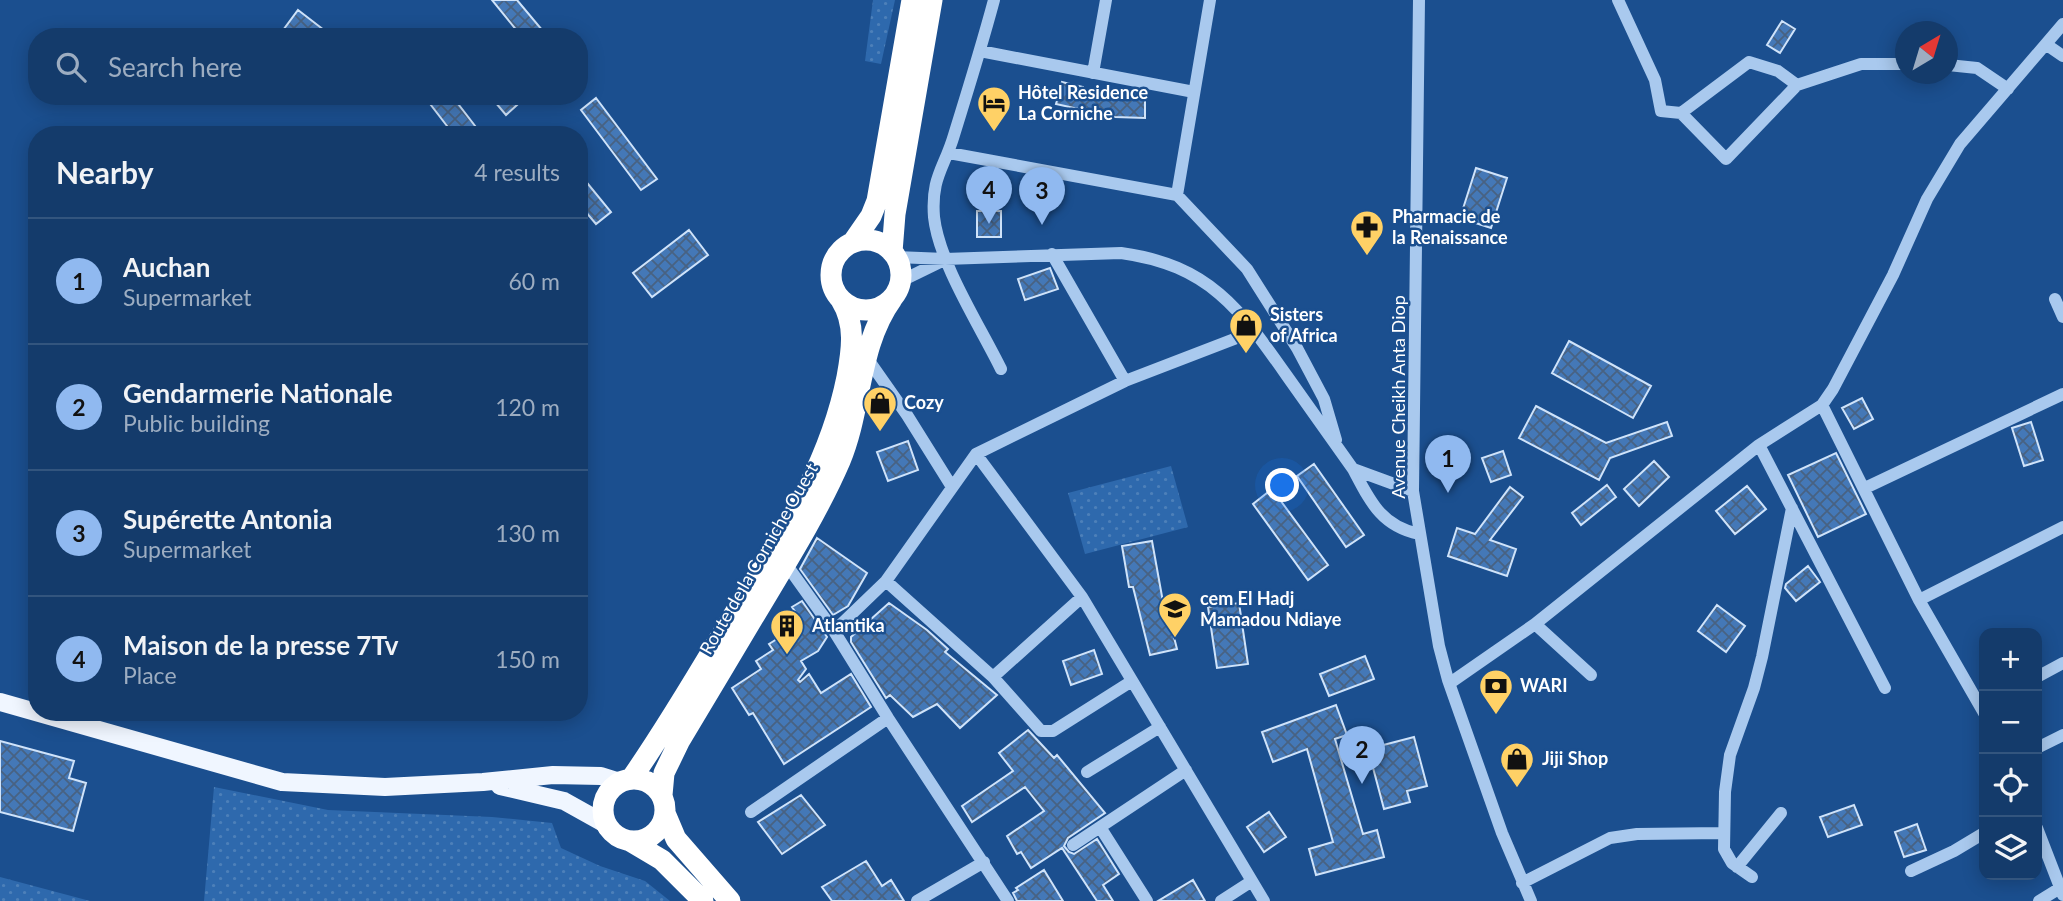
<!DOCTYPE html>
<html lang="en">
<head>
<meta charset="utf-8">
<style>
	:root { --surface:#143b6b; --page:#214673; --text:#f1f3f6; --muted:#9dadc1; --line:#33557e; --accent:#90b9f0 }
	body { margin:0; font-family:Lato,sans-serif; background:var(--page); color:var(--text) }
	.controls { position:absolute; right:21px; bottom:21px; display:grid; overflow:hidden; border-radius:14px; box-shadow:0 4px 18px #0003 }
	.controls button { width:63px; height:63px; display:grid; place-items:center; padding:0; border:0; border-bottom:2px solid var(--line); background:var(--surface); color:var(--text); font:35px sans-serif }
	.compass { position:absolute; left:1895px; top:21px; width:63px; height:63px; border-radius:50%; background:var(--surface); box-shadow:0 4px 18px #0003; rotate:38deg }
	.you { position:absolute; left:1283px; top:486px; width:24px; height:24px; margin:-18px; border:5px solid #fff; border-radius:50%; background:#1a73e8; box-shadow:0 0 0 10px #1a73e833 }
	.badge { display:grid; place-items:center; width:46px; height:46px; border-radius:50%; background:var(--accent); color:#111; font-size:23px; font-weight:700 }
	.pin { position:absolute; translate:-50% -58px; filter:drop-shadow(0 2px 4px #0008) }
	.pin::after { content:''; position:absolute; top:37px; width:24px; height:21px; background:inherit; clip-path:polygon(0 0,100% 0,50% 100%) }
	.list { margin:0; padding:0; list-style:none }
	h2 { display:flex; justify-content:space-between; align-items:center; height:91px; margin:0; padding:0 28px; font-size:30px }
	h2 small { font-size:23px; font-weight:400; color:var(--muted) }
	.list li { display:grid; grid-template-columns:46px 1fr auto; gap:21px; align-items:center; box-sizing:border-box; height:126px; padding:0 28px; border-top:2px solid var(--line) }
	.list b { display:block; font-size:26px; white-space:nowrap }
	.list p { margin:0; font-size:23px; white-space:nowrap; color:var(--muted) }
	.list em { font-size:23px; font-style:normal; color:var(--muted) }
	.icon { flex:none; width:38px; height:38px; fill:none; stroke:currentColor; stroke-width:2; stroke-linecap:round; stroke-linejoin:round }
	.map { position:relative; flex:none; width:2063px; height:901px; overflow:hidden }
	.search { position:absolute; background:var(--surface); box-shadow:0 4px 18px #0003; left:28px; top:28px; width:560px; height:77px; display:flex; align-items:center; gap:18px; box-sizing:border-box; padding:0 24px; border-radius:28px; color:var(--muted); font-size:26px }
	.panel { position:absolute; background:var(--surface); box-shadow:0 4px 18px #0003; left:28px; top:126px; width:560px; height:595px; border-radius:28px }
	.map>svg:first-child { display:block }
	.grass { fill:url(#grass-dots) }
	.building { fill:url(#building-cross-hatch); stroke:#cfe3fa; stroke-width:2 }
	.lines { fill:none; stroke-linecap:round; stroke-linejoin:round }
	.minor { stroke:#a9c9ee; stroke-width:12 }
	.major { stroke:#f0f6ff; stroke-width:18 }
	.highway { stroke:#fff; stroke-width:21 }
	.labels { text-anchor:middle; stroke-width:5; stroke-linejoin:round; paint-order:stroke }
	.poi-label { font-size:18px; font-weight:bold; fill:#fff; stroke:#1b4f8f; text-anchor:start }
	.street-label { font-size:18px; fill:#fff; stroke:#1b4f8f }
</style>
</head>
<body>
<div class="map">
<svg width="2063" height="901" viewBox="0 0 2063 901">
	<defs>
		<pattern id="grass-dots" width="8" height="8" patternUnits="userSpaceOnUse" patternTransform="scale(1.75)"><rect width="8" height="8" fill="#2e69ad"/><path d="M2 2h.1M6 6h.1" fill="none" stroke="#4d80b9" stroke-width="1.8" stroke-linecap="round"/></pattern>
		<pattern id="building-cross-hatch" width="8" height="8" patternUnits="userSpaceOnUse" patternTransform="scale(1.75)"><rect width="8" height="8" fill="#4478b7"/><path d="M0 0l8 8M0 8l8-8" fill="none" stroke="#486282"/></pattern>
	</defs>
	<rect width="100%" height="100%" fill="#1b4f8f"/>
	<path class="grass" d="M873 0H895L881 64 865 61Z
		M1171 466 1188 527 1085 554 1068 493Z
		M214 787 328 810 492 817 552 823 561 848 600 866 645 881 670 901H204Z
		M0 877 90 901H0Z"/>
	<path class="building" d="M492 0H517L548 37H522Z
		M298 10 333 37H278Z
		M1782 21 1795 29 1780 53 1767 45Z
		M1062 82 1083 87V89L1123 98V91L1145 92V118L1115 117 1056 104Z
		M424 96H452L482 135H454Z
		M490 96H527L506 115Z
		M596 98 657 179 641 190 581 110Z
		M1476 168 1507 178 1491 228 1460 218Z
		M579 173 611 212 596 224 579 204Z
		M977 211H1001V237H977Z
		M689 230 708 255 652 297 633 273Z
		M1050 268 1058 289 1025 300 1018 279Z
		M1569 341 1651 386 1633 418 1552 373Z
		M1862 398 1873 419 1854 429 1842 408Z
		M1536 406 1606 443 1667 422 1672 436 1610 458 1599 480 1519 438Z
		M2031 422 2043 460 2024 466 2012 428Z
		M908 441 918 470 888 481 877 452Z
		M1503 451 1511 475 1491 482 1482 458Z
		M1836 453 1866 514 1818 537 1788 475Z
		M1654 461 1669 477 1639 506 1624 489Z
		M1314 464 1364 535 1346 547 1297 476Z
		M1607 485 1616 497 1581 525 1572 513Z
		M1747 486 1766 509 1735 534 1716 511Z
		M1510 487 1523 497 1490 540 1516 549 1507 576 1448 556 1457 528 1475 534Z
		M1272 489 1328 565 1308 580 1253 504Z
		M817 538 867 573 848 606 833 615 800 569Z
		M1152 541 1163 602H1165L1177 649 1150 655 1133 587H1129L1122 546Z
		M1808 566 1820 582 1796 601 1785 588 1786 584Z
		M802 601 827 637 818 651 801 661 806 669 798 680 800 682 809 674 821 693 851 674 871 707 784 764 753 713 749 715 732 688 761 669 756 661 773 650 769 644 793 629 789 622 798 616 792 607Z
		M889 603 927 630 948 649 945 652 997 695 960 728 937 704 913 717 890 695 886 698 851 642V637Z
		M1239 603 1248 664 1217 668 1208 607Z
		M1717 605 1745 626 1726 652 1698 631Z
		M1094 650 1102 674 1071 685 1063 661Z
		M1365 656 1374 679 1329 696 1320 674Z
		M1336 705 1347 735 1335 739 1363 834 1377 830 1384 857 1316 875 1309 849 1333 842 1307 749 1273 762 1262 732Z
		M1028 730 1054 758 1057 755 1105 813 1068 838 1064 846 1069 852 1074 854 1097 839 1119 874 1103 885 1113 901H1097L1062 848 1031 868 1021 852 1017 854 1007 836 1044 811 1025 787 972 822 962 806 1013 771 999 753Z
		M1414 737 1427 786 1407 791 1410 802 1384 809 1368 749Z
		M0 741 74 761 69 778 86 783 73 831 0 812Z
		M801 795 825 825 782 854 758 822Z
		M1854 805 1862 825 1828 837 1820 817Z
		M1269 812 1286 837 1264 852 1247 827Z
		M1917 824 1926 850 1904 857 1895 832Z
		M866 861 882 886 891 880 904 901H832L822 887Z
		M1044 870 1063 901H1017L1013 893 1018 890 1016 888Z
		M1193 880 1205 901H1158Z"/>
	<g class="lines">
		<path class="minor" d="M994 0C982 45 968 90 954 135 944 169 931 177 934 217 939 263 980 326 1001 369
			M1419 0 1413 491 1439 646 1448 680 1502 833 1531 901
			M1618 0 1655 80 1661 111 1681 113 1749 62 1778 71 1797 85 1861 64H1906
			M2047 45 2063 56
			M980 51 1194 92
			M1948 65 1977 68 2008 89
			M1093 73 1106 0
			M1681 113 1726 159 1797 85
			M949 153 1177 195 1247 269 1297 348 1324 399 1336 440
			M1177 195 1210 0
			M1052 254 1125 381
			M896 257 945 259 1121 253C1209 265 1240 309 1287 376 1309 407 1331 438 1353 469 1370 501 1381 526 1419 534
			M901 281 942 261
			M2055 299 2063 317
			M867 358 907 415 952 487
			M1822 405 1919 600 1984 713
			M1759 445 1885 688
			M976 454 1082 597 1264 901
			M1353 469 1413 491
			M1865 488 2063 394
			M786 564 834 631 888 718 1008 901
			M886 581 993 677 1041 731H1053L1132 681
			M1919 600 2063 527
			M1535 624 1591 675
			M834 631 886 581 976 454 1125 381 1255 331
			M993 677 1082 597
			M2037 677 2063 663
			M1450 683 1535 624 1759 445 1822 405 1833 389 1893 275 1927 199 1960 144 2063 24
			M2037 748 2063 735
			M1087 772 1160 727
			M751 812 888 718
			M1100 827 1147 901
			M2037 828 2063 895
			M1073 845 1186 770
			M1737 867 1781 813
			M1911 871 1954 851 1984 833
			M1752 877 1732 863 1724 849 1725 792 1730 755 1754 688 1762 657 1792 508
			M1522 883 1610 838 1637 834 1723 833
			M917 901 984 862
			M1221 901 1252 881
			M2039 901 2060 888"/>
		<path class="major" d="M0 702 282 782 385 787 483 782 553 775 601 776 620 782
			M500 786 564 801 607 825"/>
		<path class="highway" d="M831 275a35 35 0 1 1 70 0a35 35 0 1 1-70 0Z
			M853 242 871 216 877 201 912 0
			M892 252 895 214 932 0
			M603 810a31 31 0 1 1 62 0a31 31 0 1 1-62 0Z
			M631 779C668 726 700 671 733 616 780 539 829 467 847 377 852 350 856 324 841 300
			M662 795 664 773 680 740C709 691 739 642 768 593 794 550 820 507 840 461 862 409 858 346 892 299
			M665 813 676 839 730 901
			M630 841 662 860 703 901"/>
	</g>
	<defs>
		<g id="hotel-pin" transform="scale(1.75)"><path d="M0 17L-7.5 6A9.5 9.5 0 1 1 7.5 6Z" fill="#ffd166" stroke="#1b4f8f"/><path d="M-6-4.5h1.5V1H6V5H4.5V3h-9V5H-6ZM-4 0a1.8 1.8 0 1 1 3.6 0ZM.5 0V-2.5h3Q6-2.5 6 0Z" fill="#111"/></g>
		<g id="pharmacy-pin" transform="scale(1.75)"><path d="M0 17L-7.5 6A9.5 9.5 0 1 1 7.5 6Z" fill="#ffd166" stroke="#1b4f8f"/><path d="M-2-6h4v4h4v4h-4v4h-4v-4h-4v-4h4Z" fill="#111"/></g>
		<g id="shop-pin" transform="scale(1.75)"><path d="M0 17L-7.5 6A9.5 9.5 0 1 1 7.5 6Z" fill="#ffd166" stroke="#1b4f8f"/><path d="M-5-2.5h2.3a2.7 3.5 0 0 1 5.4 0H5L5.5 6h-11ZM-1.5-2.5h3a1.5 2.3 0 0 0-3 0Z" fill="#111"/></g>
		<g id="school-pin" transform="scale(1.75)"><path d="M0 17L-7.5 6A9.5 9.5 0 1 1 7.5 6Z" fill="#ffd166" stroke="#1b4f8f"/><path d="M0-5L7-2L0 1L-7-2ZM-4 1L0 2.5L4 1V4Q0 6-4 4Z" fill="#111"/></g>
		<g id="building-pin" transform="scale(1.75)"><path d="M0 17L-7.5 6A9.5 9.5 0 1 1 7.5 6Z" fill="#ffd166" stroke="#1b4f8f"/><path d="M-4-6H4V6H1V3H-1V6H-4ZM-2.5-4.3h1.7v1.8h-1.7ZM.8-4.3h1.7v1.8H.8ZM-2.5-1h1.7V.8h-1.7ZM.8-1h1.7V.8H.8Z" fill="#111"/></g>
		<g id="bank-pin" transform="scale(1.75)"><path d="M0 17L-7.5 6A9.5 9.5 0 1 1 7.5 6Z" fill="#ffd166" stroke="#1b4f8f"/><path d="M-6-4H6V4H-6ZM0-2.3a2.3 2.3 0 1 0 0 4.6a2.3 2.3 0 1 0 0-4.6Z" fill="#111"/></g>
	</defs>
	<g fill-rule="evenodd">
		<use href="#hotel-pin" x="994" y="103"/>
		<use href="#pharmacy-pin" x="1367" y="227"/>
		<use href="#shop-pin" x="1246" y="325"/>
		<use href="#shop-pin" x="880" y="403"/>
		<use href="#school-pin" x="1175" y="609"/>
		<use href="#building-pin" x="787" y="626"/>
		<use href="#bank-pin" x="1496" y="686"/>
		<use href="#shop-pin" x="1517" y="759"/>
	</g>
	<g class="labels">
		<g class="poi-label">
			<text x="1018" y="99">Hôtel Residence<tspan x="1018" dy="21">La Corniche</tspan></text>
			<text x="1392" y="223">Pharmacie de<tspan x="1392" dy="21">la Renaissance</tspan></text>
			<text x="1270" y="321">Sisters<tspan x="1270" dy="21">of Africa</tspan></text>
			<text x="904" y="409">Cozy</text>
			<text x="1200" y="605">cem El Hadj<tspan x="1200" dy="21">Mamadou Ndiaye</tspan></text>
			<text x="812" y="632">Atlantika</text>
			<text x="1520" y="692">WARI</text>
			<text x="1542" y="765">Jiji Shop</text>
		</g>
		<g class="street-label">
			<text transform="translate(1399 397) rotate(-90)" y="6">Avenue Cheikh Anta Diop</text>
			<text transform="translate(759 559) rotate(-60)" y="6">Route de la Corniche Ouest</text>
		</g>
	</g>
</svg>
<div class="controls">
<button>+</button>
<button>−</button>
<button><svg class="icon" aria-label="locate" viewBox="0 0 24 24"><circle cx="12" cy="12" r="6"/><path d="M12 2v4M12 18v4M2 12h4M18 12h4"/></svg></button>
<button><svg class="icon" aria-label="layers" viewBox="0 0 24 24"><path d="M12 4l9 5-9 5-9-5zM3 14l9 5 9-5"/></svg></button>
</div>
<svg class="compass" viewBox="-18 -18 36 36"><path d="M0-13l5 13h-10z" fill="#e53935"/><path d="M0 13l5-13h-10z" fill="#9dadc1"/></svg>
<div class="you"></div>
<div class="pin badge" style="left:1448px;top:493px">1</div>
<div class="pin badge" style="left:1362px;top:784px">2</div>
<div class="pin badge" style="left:1042px;top:225px">3</div>
<div class="pin badge" style="left:989px;top:224px">4</div>
<div class="search"><svg class="icon" aria-label="search" viewBox="0 0 24 24"><circle cx="10" cy="10" r="6"/><path d="M15 15l6 6"/></svg>Search here</div>
<section class="panel">
<h2>Nearby<small>4 results</small></h2>
<ul class="list">
<li><span class="badge">1</span><div><b>Auchan</b><p>Supermarket</p></div><em>60 m</em></li>
<li><span class="badge">2</span><div><b>Gendarmerie Nationale</b><p>Public building</p></div><em>120 m</em></li>
<li><span class="badge">3</span><div><b>Supérette Antonia</b><p>Supermarket</p></div><em>130 m</em></li>
<li><span class="badge">4</span><div><b>Maison de la presse 7Tv</b><p>Place</p></div><em>150 m</em></li>
</ul>
</section>
</div>
</body>
</html>
